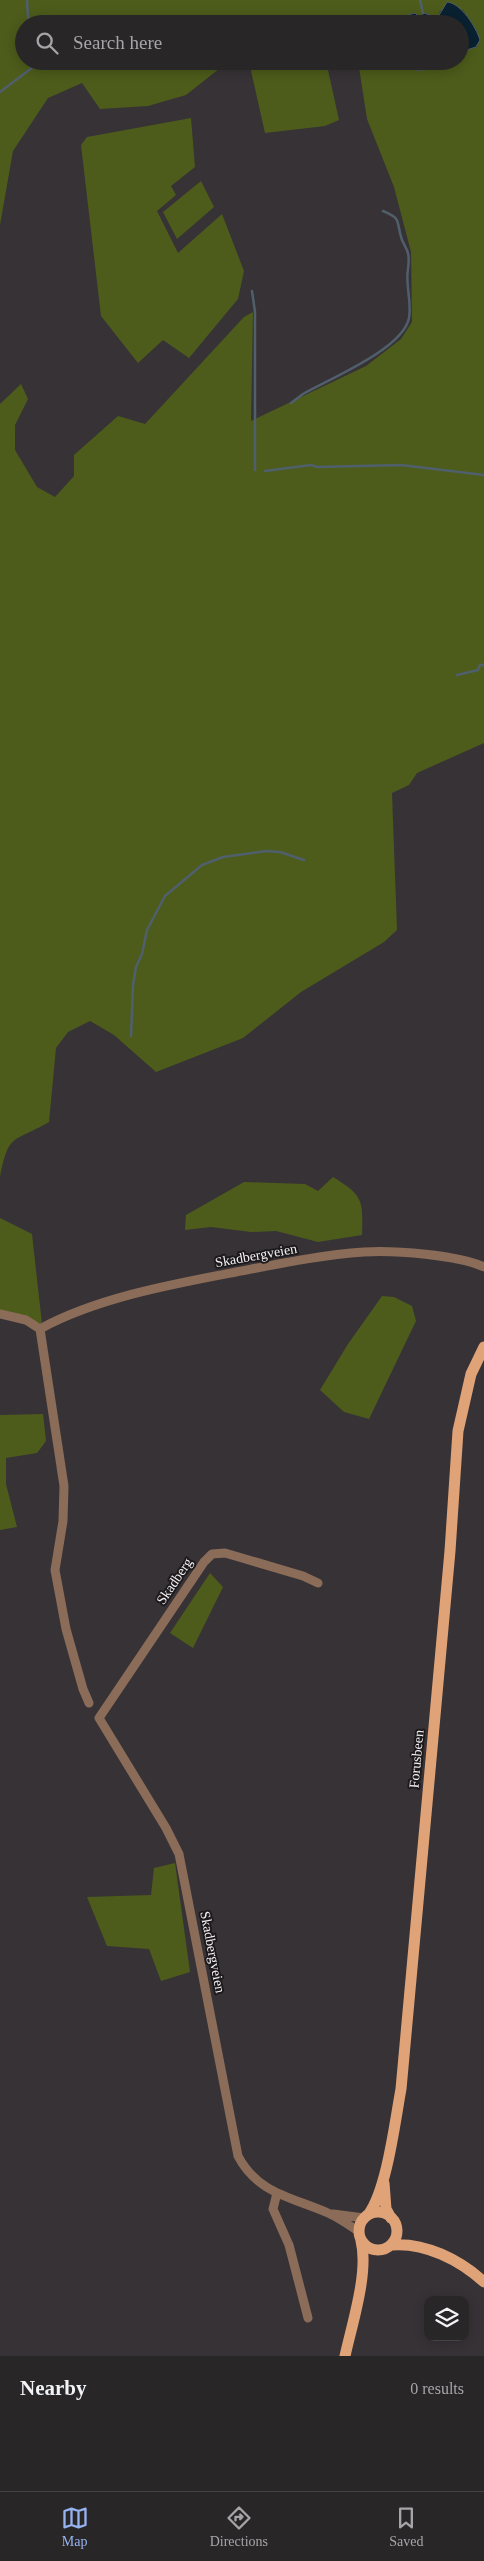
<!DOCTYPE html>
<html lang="en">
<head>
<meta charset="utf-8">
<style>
	:root { --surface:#292628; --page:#353234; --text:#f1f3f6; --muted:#a5a5a8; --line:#454345; --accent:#95b2f1 }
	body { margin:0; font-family:"Times New Roman",serif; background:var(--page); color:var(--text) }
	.controls { position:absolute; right:15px; bottom:15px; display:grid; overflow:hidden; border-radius:10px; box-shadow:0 2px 12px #0003 }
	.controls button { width:45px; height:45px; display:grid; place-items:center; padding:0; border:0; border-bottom:1px solid var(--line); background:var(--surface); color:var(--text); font:25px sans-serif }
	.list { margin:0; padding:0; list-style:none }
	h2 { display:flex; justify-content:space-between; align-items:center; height:65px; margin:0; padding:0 20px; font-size:21px }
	h2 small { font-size:16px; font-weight:400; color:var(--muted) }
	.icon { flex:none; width:28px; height:28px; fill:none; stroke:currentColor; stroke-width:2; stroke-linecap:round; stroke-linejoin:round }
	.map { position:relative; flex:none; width:484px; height:2356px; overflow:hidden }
	.search { position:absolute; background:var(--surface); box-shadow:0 2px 12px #0003; left:15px; right:15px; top:15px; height:55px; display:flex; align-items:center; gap:12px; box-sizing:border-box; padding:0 18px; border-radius:28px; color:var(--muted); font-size:19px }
	.sheet { height:135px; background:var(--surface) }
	nav { display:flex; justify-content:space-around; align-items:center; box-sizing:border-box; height:70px; border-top:1px solid var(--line); background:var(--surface); font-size:14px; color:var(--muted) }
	nav a { display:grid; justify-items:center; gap:2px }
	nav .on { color:var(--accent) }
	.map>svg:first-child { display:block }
	.green { fill:#4d5c1b }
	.water { fill:#092131; stroke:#505f6c }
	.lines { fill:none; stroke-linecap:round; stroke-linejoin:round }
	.stream { stroke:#505f6c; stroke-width:2.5 }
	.minor { stroke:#8a6c58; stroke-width:9 }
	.major { stroke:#e0a378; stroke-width:11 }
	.labels { text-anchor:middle; stroke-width:4; stroke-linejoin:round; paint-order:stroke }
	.street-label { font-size:14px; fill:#f4f0f4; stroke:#1d1a1c }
</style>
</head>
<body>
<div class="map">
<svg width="484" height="2356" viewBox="0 0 484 2356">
	<rect width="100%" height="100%" fill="#373236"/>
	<path class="green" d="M0 0H484V743L417 773 409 785 392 793 397 930 384 942 301 992 243 1038 156 1072 114 1035 90 1021 68 1032 56 1048 49 1122C13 1143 9 1132 0 1177V404L21 384 28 399 15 425V450L37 487 55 497 74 476V455L118 416 145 424 244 317 253 312 251 421 366 366 401 339 412 322 411 252 394 187 367 119 358 61H409L420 71 442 61H460V52L477 47 478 33 463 10 440 11 438 17 421 18 415 13 408 15 406 24H24V61H229L186 95 148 106 100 109 82 83 48 98 13 151 0 225Z
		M254 61H326L339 120 325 126 265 133 249 62Z
		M191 118 195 167 171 186 176 195 157 211 178 253 222 214 244 271 238 299 189 358 163 340 138 363 101 316 81 145 87 137Z
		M201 181 214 207 177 239 163 212Z
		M333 1177C364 1196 363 1201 362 1235L318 1242 276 1231 251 1232 211 1227 185 1230 186 1215 244 1182 305 1184 318 1191Z
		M0 1218 32 1234 42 1324 0 1317Z
		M382 1296 394 1297 412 1306 416 1321 369 1419 344 1412 320 1390 348 1344Z
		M43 1414 46 1441 37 1453 6 1458V1484L17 1527 0 1530V1415Z
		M210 1573 223 1587 193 1648 170 1633Z
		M175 1863 190 1972 161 1981 149 1949 107 1946 87 1897 151 1895 154 1868Z"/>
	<path class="water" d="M447 2C461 3 476 27 480 40L476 47 460 52V24H406L408 15 415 13 420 18 423 13 438 17Z
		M409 61H442L420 71 413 69Z"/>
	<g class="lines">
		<path class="stream" d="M27 0 28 17 32 24
			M420 0 423 13
			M0 92 41 61
			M252 291 255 312V470
			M291 403 303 394C329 379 403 349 409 318 412 301 405 285 408 269 411 245 403 250 400 233 397 217 398 218 383 211
			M265 471 311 465 317 467 401 465 484 475
			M457 675 478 670 480 665H484
			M131 1036 133 985 136 967 142 954 147 930 165 896 202 865 223 857 266 851 280 852 304 860"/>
		<path class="minor" d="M0 1314 26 1320 40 1329 64 1486 63 1521 55 1570 66 1629 83 1689 89 1703
			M40 1329C96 1298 173 1284 236 1272 278 1264 321 1255 364 1252 394 1250 458 1255 484 1267
			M318 1583 303 1576 225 1553 212 1554 204 1562 99 1718 166 1828 179 1854 238 2156C258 2194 292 2197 328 2213 339 2218 349 2225 358 2231
			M277 2193 273 2209 289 2245 308 2318
			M333 2214 364 2218"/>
		<path class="major" d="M384 2183 386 2209 391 2218
			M359 2231a19 19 0 1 1 38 0a19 19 0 1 1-38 0Z
			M368 2215C387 2190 395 2121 401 2089L450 1551 458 1431 471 1374 484 1347
			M391 2245C425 2242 460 2260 484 2282
			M345 2356C352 2324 369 2272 361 2241"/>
	</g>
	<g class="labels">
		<g class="street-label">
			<text transform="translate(256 1255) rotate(-10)" y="5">Skadbergveien</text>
			<text transform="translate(174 1581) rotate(-56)" y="5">Skadberg</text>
			<text transform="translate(416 1759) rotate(-85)" y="5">Forusbeen</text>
			<text transform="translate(213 1952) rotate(79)" y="5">Skadbergveien</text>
		</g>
	</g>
</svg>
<div class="controls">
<button><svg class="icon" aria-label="layers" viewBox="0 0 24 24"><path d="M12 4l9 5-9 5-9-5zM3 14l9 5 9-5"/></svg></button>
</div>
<div class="search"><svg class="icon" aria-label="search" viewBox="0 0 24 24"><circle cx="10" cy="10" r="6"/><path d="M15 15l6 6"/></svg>Search here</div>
</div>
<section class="sheet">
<h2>Nearby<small>0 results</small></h2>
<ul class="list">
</ul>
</section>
<nav>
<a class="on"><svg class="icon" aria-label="map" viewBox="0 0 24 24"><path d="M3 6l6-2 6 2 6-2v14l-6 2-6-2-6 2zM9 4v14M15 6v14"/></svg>Map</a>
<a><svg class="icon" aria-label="directions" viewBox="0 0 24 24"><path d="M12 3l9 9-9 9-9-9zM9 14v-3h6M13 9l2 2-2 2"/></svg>Directions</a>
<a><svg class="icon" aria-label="saved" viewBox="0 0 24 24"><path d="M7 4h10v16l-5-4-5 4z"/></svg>Saved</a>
</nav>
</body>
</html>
